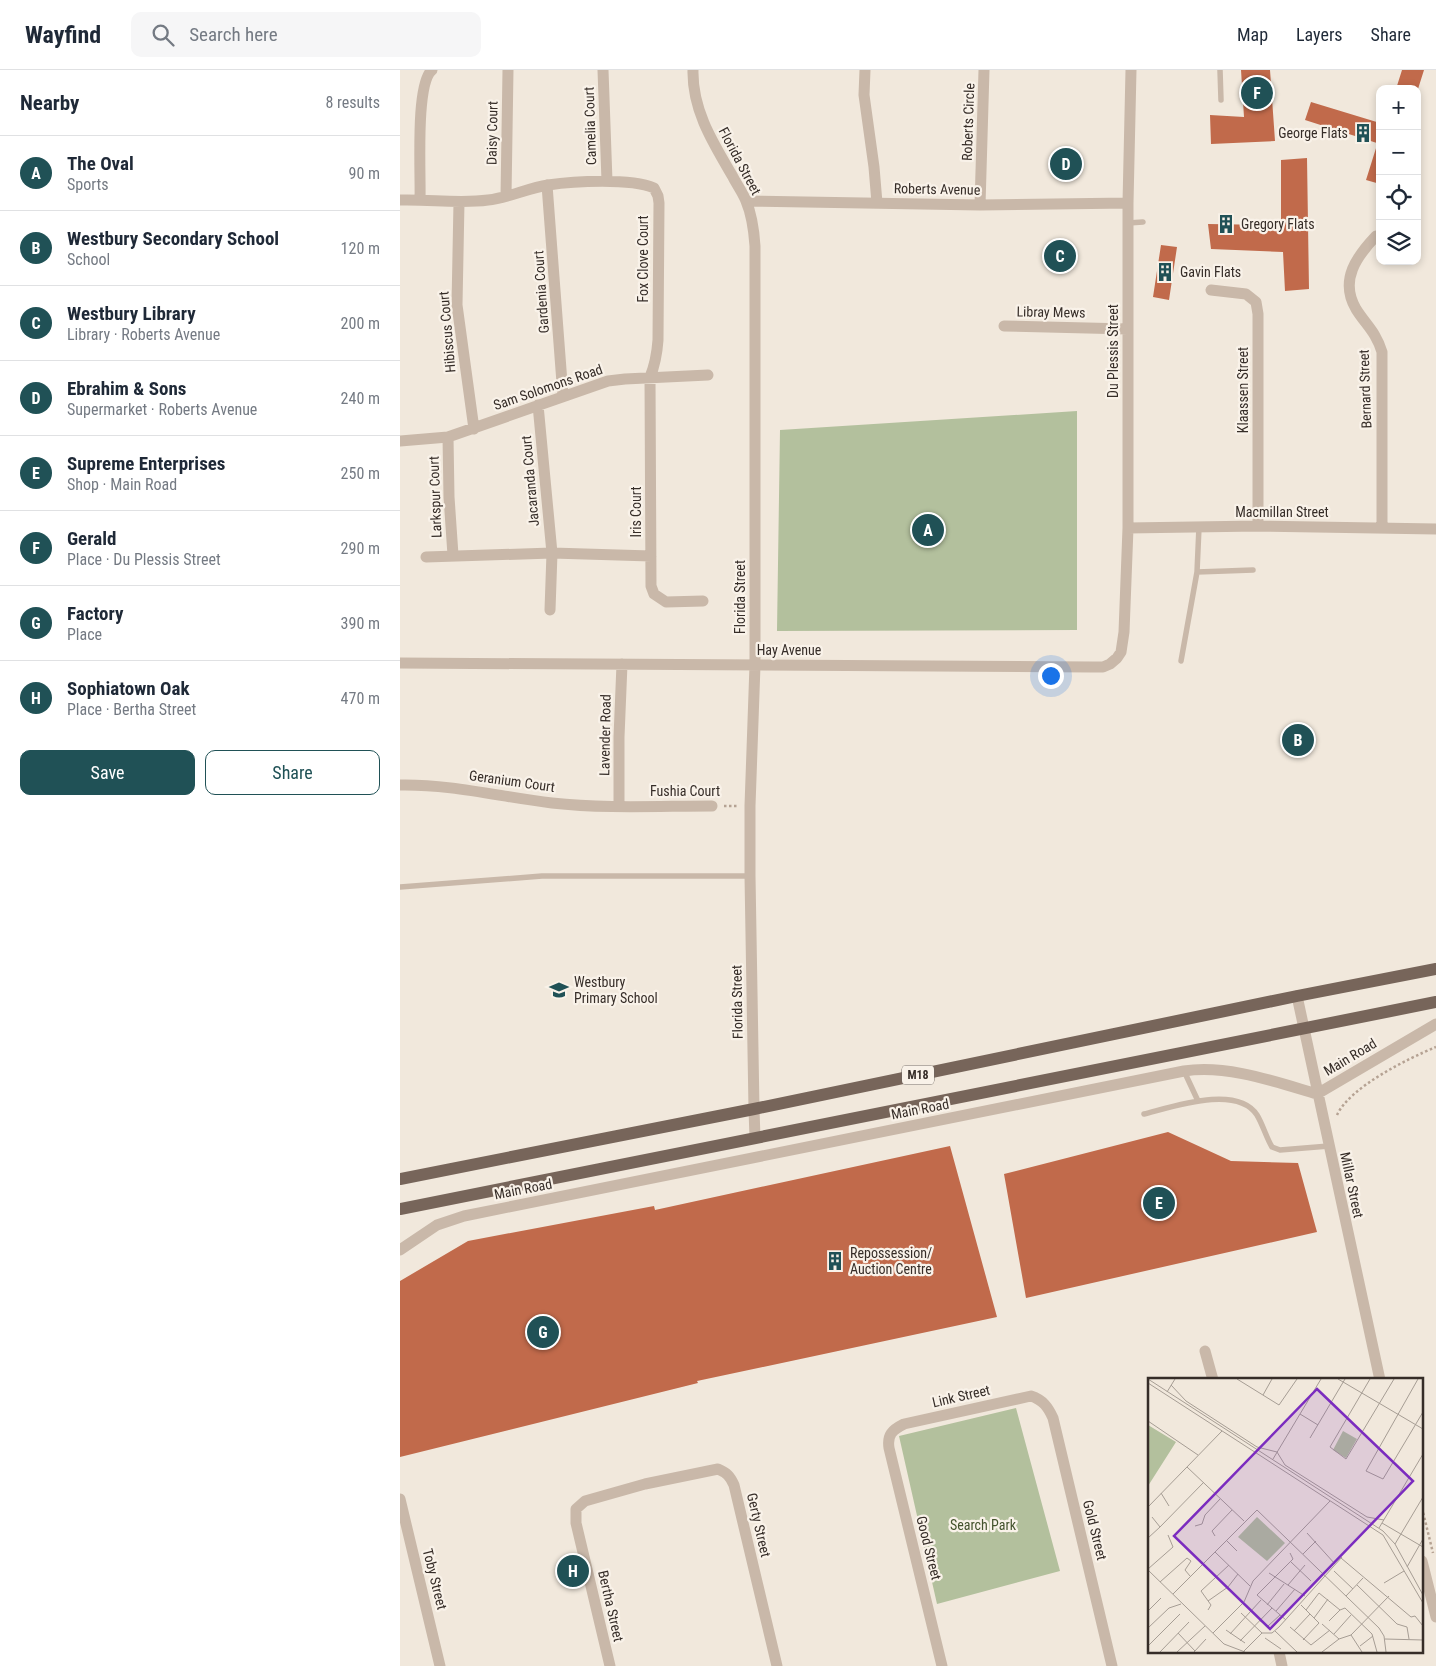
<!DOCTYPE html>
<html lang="en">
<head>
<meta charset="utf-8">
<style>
	:root { --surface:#fff; --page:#f6f6f7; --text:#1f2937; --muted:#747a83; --line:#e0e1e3; --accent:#205156 }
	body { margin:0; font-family:"Roboto Condensed",sans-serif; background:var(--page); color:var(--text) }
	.controls { position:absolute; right:15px; top:15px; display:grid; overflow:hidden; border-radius:10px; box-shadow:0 2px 8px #0003 }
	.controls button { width:45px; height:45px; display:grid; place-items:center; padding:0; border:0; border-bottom:1px solid var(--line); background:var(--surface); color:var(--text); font:25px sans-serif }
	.you { position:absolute; left:650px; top:605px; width:18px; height:18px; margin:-12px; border:4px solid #fff; border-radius:50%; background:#1a73e8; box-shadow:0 0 0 8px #1a73e833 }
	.badge { display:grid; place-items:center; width:32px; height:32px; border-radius:50%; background:var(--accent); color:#fff; font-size:16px; font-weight:700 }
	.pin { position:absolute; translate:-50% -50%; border:2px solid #fff; box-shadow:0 1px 5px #0006 }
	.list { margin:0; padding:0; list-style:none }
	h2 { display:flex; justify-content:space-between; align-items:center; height:65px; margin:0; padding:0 20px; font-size:21px }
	h2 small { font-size:16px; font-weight:400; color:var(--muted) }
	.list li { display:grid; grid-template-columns:32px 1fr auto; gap:15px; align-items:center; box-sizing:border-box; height:75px; padding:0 20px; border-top:1px solid var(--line) }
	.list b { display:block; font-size:19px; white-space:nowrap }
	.list p { margin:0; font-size:16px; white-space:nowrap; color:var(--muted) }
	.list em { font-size:16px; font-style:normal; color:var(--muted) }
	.actions { display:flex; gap:10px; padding:15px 20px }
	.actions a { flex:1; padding:11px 0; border:1px solid var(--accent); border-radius:10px; text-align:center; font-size:18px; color:var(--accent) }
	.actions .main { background:var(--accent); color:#fff }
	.icon { flex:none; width:28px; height:28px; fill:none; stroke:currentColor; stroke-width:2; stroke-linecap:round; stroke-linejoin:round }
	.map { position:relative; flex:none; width:1036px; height:1596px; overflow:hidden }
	header { display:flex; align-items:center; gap:30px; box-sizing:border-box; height:70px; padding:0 25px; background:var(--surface); border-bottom:1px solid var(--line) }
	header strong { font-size:24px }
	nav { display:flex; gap:28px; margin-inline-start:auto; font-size:18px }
	.search { width:350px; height:45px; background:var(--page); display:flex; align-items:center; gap:12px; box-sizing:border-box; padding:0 18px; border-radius:10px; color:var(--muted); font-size:19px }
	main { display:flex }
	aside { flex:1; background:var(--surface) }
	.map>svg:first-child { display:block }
	.green { fill:#b3c09d }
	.building { fill:#c16a4b }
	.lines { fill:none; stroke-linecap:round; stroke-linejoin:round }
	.path { stroke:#b5a293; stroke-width:2.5; stroke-dasharray:2.5 2.5; stroke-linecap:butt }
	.lane { stroke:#c9b8a9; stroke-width:5.5 }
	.street { stroke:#c9b8a9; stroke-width:11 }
	.primary { stroke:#77655a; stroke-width:12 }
	.labels { text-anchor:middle; stroke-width:4.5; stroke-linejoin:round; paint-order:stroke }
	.shield { fill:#f9f2e9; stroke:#706862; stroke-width:1 }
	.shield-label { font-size:12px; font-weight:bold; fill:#362d28 }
	.street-label { font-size:14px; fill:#362d28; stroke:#f9f2e9 }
	.poi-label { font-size:14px; fill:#362d28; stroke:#f9f2e9; text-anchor:start }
	.park-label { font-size:14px; fill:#44532d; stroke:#f9f2e9 }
	.inset-road { fill:none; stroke:#a69d94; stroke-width:1 }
	.view { fill:#7b2cbf; fill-opacity:0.15; stroke:#7b2cbf; stroke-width:2.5 }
	.inset-edge { fill:none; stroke:#362d28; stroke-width:2.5 }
</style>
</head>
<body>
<header>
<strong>Wayfind</strong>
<div class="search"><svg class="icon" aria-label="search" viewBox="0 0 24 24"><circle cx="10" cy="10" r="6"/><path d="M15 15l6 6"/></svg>Search here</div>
<nav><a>Map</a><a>Layers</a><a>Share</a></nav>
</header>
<main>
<aside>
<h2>Nearby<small>8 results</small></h2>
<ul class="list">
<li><span class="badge">A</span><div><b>The Oval</b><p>Sports</p></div><em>90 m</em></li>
<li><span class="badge">B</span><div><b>Westbury Secondary School</b><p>School</p></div><em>120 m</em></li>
<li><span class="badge">C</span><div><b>Westbury Library</b><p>Library · Roberts Avenue</p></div><em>200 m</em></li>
<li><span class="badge">D</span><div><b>Ebrahim &amp; Sons</b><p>Supermarket · Roberts Avenue</p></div><em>240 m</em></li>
<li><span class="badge">E</span><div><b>Supreme Enterprises</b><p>Shop · Main Road</p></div><em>250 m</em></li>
<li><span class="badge">F</span><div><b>Gerald</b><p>Place · Du Plessis Street</p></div><em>290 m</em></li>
<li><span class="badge">G</span><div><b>Factory</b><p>Place</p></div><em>390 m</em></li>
<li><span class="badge">H</span><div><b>Sophiatown Oak</b><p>Place · Bertha Street</p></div><em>470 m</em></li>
</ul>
<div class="actions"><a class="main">Save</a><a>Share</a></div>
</aside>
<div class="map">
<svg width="1036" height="1596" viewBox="0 0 1036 1596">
	<rect width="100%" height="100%" fill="#f1e8dc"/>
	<path class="green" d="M677 341V560L377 561 380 360Z
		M616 1338 660 1501 537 1534 499 1366Z"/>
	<path class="building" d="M841 0H870L875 71 811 74 810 45 844 47Z
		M1002 0H1024L1018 19H996Z
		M911 32 980 53V74L905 50Z
		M977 75 980 76V114L966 110Z
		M907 88 909 219 885 221 883 182 811 179 808 154 881 155V90Z
		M761 175 777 177 769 230 753 227Z
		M768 1062 831 1091 898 1093 917 1162 626 1228 604 1104Z
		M550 1076 597 1247 297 1311 298 1313 0 1387V1211L68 1171 254 1136 255 1140Z"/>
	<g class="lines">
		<path class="path" d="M324 736H339
			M937 1045C950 1017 1007 989 1036 977
			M1022 1438 1033 1483"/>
		<path class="lane" d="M820 0 821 30
			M728 153 743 152
			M797 502 853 500
			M781 591 797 502 799 457
			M0 817 142 806H350
			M784 1001 798 1031
			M744 1044C772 1037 837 1014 857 1045 863 1055 866 1067 872 1077L880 1080 929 1076"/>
		<path class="street" d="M203 0 207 111
			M293 0C292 40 313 73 333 107 337 115 343 123 346 131 352 145 354 161 355 176V595L350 736V806L354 1039 355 1068
			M465 0 464 25 474 97 477 133
			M147 115 163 326
			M106 126 108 0
			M0 130C30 129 59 134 88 130 108 128 128 118 148 115 174 111 231 108 254 118L258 126 259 133 258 270C257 284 255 295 250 307L251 516 254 524 266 532 303 531
			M20 130C21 105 15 14 32 0
			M346 131 580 135 728 133
			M59 132 57 235 74 359
			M580 135 584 0
			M976 166C957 186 939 210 956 239 966 255 976 262 982 282V458
			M811 220 846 224 856 232 858 244V456
			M604 256 728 259
			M138 335 152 483 150 540
			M48 367 49 427 53 485
			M0 371 48 367 208 311 225 309 308 305
			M728 458 858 456 1036 459
			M26 487 152 483 251 486
			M0 593 692 597H703L710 594 717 588 721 582 724 562 728 458V133L731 0
			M0 715C51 714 101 727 152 733 205 739 259 736 312 736
			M219 736V667L222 594
			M897 926 980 1310
			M0 1180 37 1155 64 1146 784 1001C826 994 876 1012 917 1024L1036 954
			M805 1281 813 1310
			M0 1429 40 1596
			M1022 1491 1036 1547
			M879 1582 882 1596
			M210 1596 176 1453V1439L185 1431 245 1414 318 1399C327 1403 330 1406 334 1415L377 1596
			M542 1596 489 1378C487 1365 492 1360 504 1354L631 1326C643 1330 648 1337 653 1348L712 1596"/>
		<path class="primary" d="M0 1109 354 1039 897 926 1036 899
			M0 1139 1036 932"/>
	</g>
	<defs>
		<g id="building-bare" transform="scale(1.5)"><path d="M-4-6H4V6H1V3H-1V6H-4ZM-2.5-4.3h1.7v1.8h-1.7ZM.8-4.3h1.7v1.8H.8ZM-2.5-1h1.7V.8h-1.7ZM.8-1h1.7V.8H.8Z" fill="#205156" stroke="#f9f2e9" stroke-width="2.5" paint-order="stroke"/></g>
		<g id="school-bare" transform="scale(1.5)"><path d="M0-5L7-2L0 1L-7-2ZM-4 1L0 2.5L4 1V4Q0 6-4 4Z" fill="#205156" stroke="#f9f2e9" stroke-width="2.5" paint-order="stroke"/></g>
	</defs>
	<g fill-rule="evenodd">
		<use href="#building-bare" x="963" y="63"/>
		<use href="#building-bare" x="826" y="154"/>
		<use href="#building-bare" x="765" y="202"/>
		<use href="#school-bare" x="159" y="920"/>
		<use href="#building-bare" x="435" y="1191"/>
	</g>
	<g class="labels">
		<rect class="shield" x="502" y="995.5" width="32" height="19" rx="4"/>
		<g class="shield-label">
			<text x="518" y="1009">M18</text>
		</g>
		<g class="street-label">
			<text transform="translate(568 52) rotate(-88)" y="5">Roberts Circle</text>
			<text transform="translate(190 56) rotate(-92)" y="5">Camelia Court</text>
			<text transform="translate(92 63) rotate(-89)" y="5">Daisy Court</text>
			<text transform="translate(340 91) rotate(62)" y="5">Florida Street</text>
			<text transform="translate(537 119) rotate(1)" y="5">Roberts Avenue</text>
			<text transform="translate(243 189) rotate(-90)" y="5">Fox Clove Court</text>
			<text transform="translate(141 222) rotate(-94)" y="5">Gardenia Court</text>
			<text transform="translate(651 242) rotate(1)" y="5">Libray Mews</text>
			<text transform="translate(47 262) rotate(-95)" y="5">Hibiscus Court</text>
			<text transform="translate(713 281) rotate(-90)" y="5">Du Plessis Street</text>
			<text transform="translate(148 317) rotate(-19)" y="5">Sam Solomons Road</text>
			<text transform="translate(965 319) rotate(-92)" y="5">Bernard Street</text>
			<text transform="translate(843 320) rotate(-90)" y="5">Klaassen Street</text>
			<text transform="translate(130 411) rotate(-95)" y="5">Jacaranda Court</text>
			<text transform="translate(35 427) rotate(-92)" y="5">Larkspur Court</text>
			<text transform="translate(236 442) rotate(-90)" y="5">Iris Court</text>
			<text x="882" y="447">Macmillan Street</text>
			<text transform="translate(340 527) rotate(-90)" y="5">Florida Street</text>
			<text x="389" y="585">Hay Avenue</text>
			<text transform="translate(205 665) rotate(-89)" y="5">Lavender Road</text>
			<text transform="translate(112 711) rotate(8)" y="5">Geranium Court</text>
			<text x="285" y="726">Fushia Court</text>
			<text transform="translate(337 932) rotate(-91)" y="5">Florida Street</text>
			<text transform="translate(950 987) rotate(-31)" y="5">Main Road</text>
			<text transform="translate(520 1039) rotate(-11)" y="5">Main Road</text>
			<text transform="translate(952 1115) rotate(78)" y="5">Millar Street</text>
			<text transform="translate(123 1119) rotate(-11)" y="5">Main Road</text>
			<text transform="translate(561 1326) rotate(-13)" y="5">Link Street</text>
			<text transform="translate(359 1455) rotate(77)" y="5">Gerty Street</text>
			<text transform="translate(695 1460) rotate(76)" y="5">Gold Street</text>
			<text transform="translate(529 1478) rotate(76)" y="5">Good Street</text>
			<text transform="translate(35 1509) rotate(76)" y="5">Toby Street</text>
			<text transform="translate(211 1536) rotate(77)" y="5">Bertha Street</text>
		</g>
		<g class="poi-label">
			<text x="948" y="68" text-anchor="end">George Flats</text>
			<text x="841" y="159">Gregory Flats</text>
			<text x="780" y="207">Gavin Flats</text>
			<text x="174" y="917">Westbury<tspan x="174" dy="16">Primary School</tspan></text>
			<text x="450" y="1188">Repossession/<tspan x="450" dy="16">Auction Centre</tspan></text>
		</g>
		<g class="park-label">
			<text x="583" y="1460">Search Park</text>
		</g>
	</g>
	<g transform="translate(748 1308)">
		<rect width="275" height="275" fill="#f1e8dc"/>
		<path d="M0 47 28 64 0 108ZM195 53 209 61 198 80 185 72ZM109 139 137 165 119 183 90 159Z" fill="#b3c09d"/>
		<path class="inset-road" d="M0 1 235 153 247 166 275 217M89 1 131 27 149 1M190 1 275 51M222 1 182 69 198 81 246 1M270 1 218 93 235 101 275 34M0 5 235 157 275 225M23 7 38 23 109 69 129 74 137 87 219 139 236 142M19 14 27 1M115 17 124 1M152 36 170 47M0 43 50 77M162 60 197 1M125 81 173 1M39 89 96 143M13 115 21 128M0 129 74 53M234 145 275 169M47 148 54 146 57 137 72 121M12 149 56 104M231 150 275 76M159 155 187 186M67 158 64 153 84 132M0 160 12 149 4 139M78 162 89 173M247 166 275 119M67 174 102 208M155 176 168 163M193 180 263 239M143 184 163 203M259 189 275 161M0 191 25 169 20 157M0 192 76 266 97 274M186 193 205 211M121 195 157 218M12 204 39 180 43 183 37 192 42 198M236 205 256 193M140 207 157 187M209 207 249 246 259 249 261 261M25 216 109 132 231 250 236 258 238 274M198 218 215 200M60 223 80 209 90 196M119 227 136 206M153 227 171 245 155 262M60 232 63 227 53 213 81 187M158 232 171 215 192 232M192 232 197 230 224 256 229 274M0 233 13 220M128 233 147 211M93 235 114 255M263 239 267 238 275 248M166 240 180 221M111 242 120 248 132 237M138 242 109 217 145 181 142 175M181 243 192 232M174 246 191 261M142 249 163 267 182 252M0 250 21 230 33 226M78 252 97 265M127 253 149 274M146 253 162 236M30 255 47 273M65 255 96 224 105 203 182 123M82 256 113 222M186 256 203 237M203 257 214 274M117 260 133 271M237 261 275 262M92 263 124 230M1 267 32 236M212 268 225 258M12 274 41 244M29 274 57 248M46 274 58 261M95 274 114 255H124L131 249 194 179M174 274 191 261 203 257 241 218"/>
		<path class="view" d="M169 11 265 103 122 251 26 158Z"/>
		<rect width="275" height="275" class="inset-edge"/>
	</g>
</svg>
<div class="controls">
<button>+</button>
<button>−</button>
<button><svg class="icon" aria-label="locate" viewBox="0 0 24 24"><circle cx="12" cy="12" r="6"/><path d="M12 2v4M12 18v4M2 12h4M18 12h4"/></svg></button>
<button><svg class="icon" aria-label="layers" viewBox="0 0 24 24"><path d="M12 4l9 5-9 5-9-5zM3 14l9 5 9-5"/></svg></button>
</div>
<div class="you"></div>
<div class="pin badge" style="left:528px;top:460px">A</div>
<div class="pin badge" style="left:898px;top:670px">B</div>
<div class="pin badge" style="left:660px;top:186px">C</div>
<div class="pin badge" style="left:666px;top:94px">D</div>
<div class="pin badge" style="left:759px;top:1133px">E</div>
<div class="pin badge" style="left:857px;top:23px">F</div>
<div class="pin badge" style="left:143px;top:1262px">G</div>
<div class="pin badge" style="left:173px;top:1501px">H</div>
</div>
</main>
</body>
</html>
